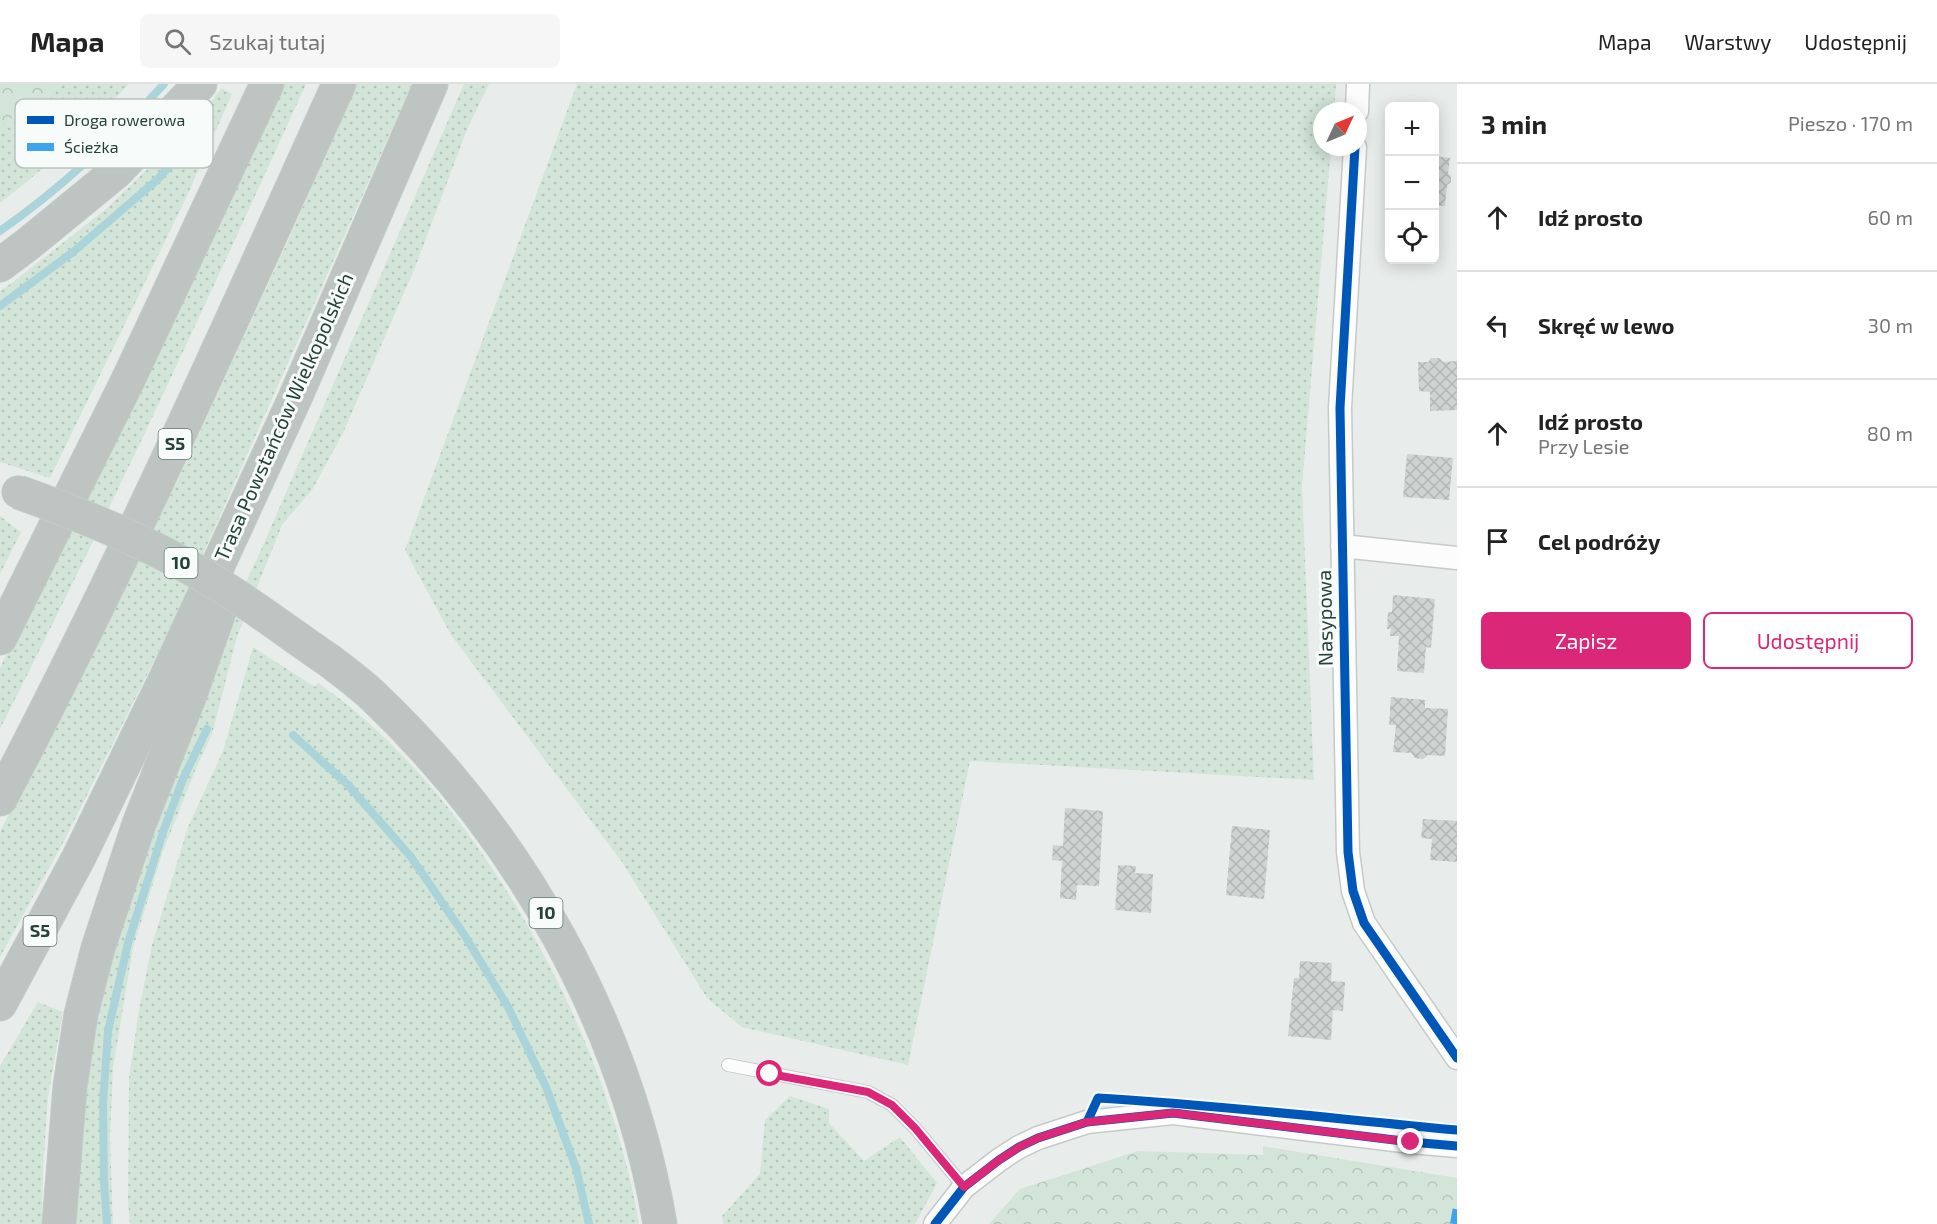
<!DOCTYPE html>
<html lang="pl">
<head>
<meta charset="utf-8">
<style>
	:root { --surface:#fff; --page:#f6f6f6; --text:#222; --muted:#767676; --line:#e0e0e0; --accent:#db2777 }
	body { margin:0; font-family:"Exo 2",sans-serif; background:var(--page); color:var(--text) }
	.controls { position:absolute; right:18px; top:18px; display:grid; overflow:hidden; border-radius:9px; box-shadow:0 3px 15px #0003 }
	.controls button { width:54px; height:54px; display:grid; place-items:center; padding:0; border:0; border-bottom:2px solid var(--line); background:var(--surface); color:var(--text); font:30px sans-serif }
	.compass { position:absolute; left:1313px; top:18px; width:54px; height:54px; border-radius:50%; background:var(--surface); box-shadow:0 3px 15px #0003; rotate:46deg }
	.stop { position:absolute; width:18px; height:18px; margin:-14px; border:4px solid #db2777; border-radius:50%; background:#fff }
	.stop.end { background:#db2777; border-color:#fff; box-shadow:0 2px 6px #0008 }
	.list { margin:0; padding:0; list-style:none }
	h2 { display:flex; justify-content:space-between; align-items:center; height:78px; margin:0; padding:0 24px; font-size:26px }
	h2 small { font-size:20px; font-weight:400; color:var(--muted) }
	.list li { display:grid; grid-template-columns:39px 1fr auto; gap:18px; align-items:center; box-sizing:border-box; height:108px; padding:0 24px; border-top:2px solid var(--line) }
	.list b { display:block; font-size:22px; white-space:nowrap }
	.list p { margin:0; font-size:20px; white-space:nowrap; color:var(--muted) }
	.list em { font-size:20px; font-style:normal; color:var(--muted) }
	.actions { display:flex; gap:12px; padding:18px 24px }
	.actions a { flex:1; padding:14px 0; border:2px solid var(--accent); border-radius:9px; text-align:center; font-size:21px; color:var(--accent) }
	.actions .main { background:var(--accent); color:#fff }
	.icon { flex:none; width:33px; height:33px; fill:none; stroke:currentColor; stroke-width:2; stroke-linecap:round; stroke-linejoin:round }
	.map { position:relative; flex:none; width:1457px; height:1140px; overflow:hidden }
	header { display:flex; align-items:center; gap:36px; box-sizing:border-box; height:84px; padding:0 30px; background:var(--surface); border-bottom:2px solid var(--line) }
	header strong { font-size:28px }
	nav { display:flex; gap:33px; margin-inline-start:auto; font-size:21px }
	.search { width:420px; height:54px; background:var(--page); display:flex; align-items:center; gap:15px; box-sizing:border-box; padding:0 21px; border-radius:9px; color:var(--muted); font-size:22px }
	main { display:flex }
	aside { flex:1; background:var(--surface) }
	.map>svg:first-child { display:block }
	.grass { fill:url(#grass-dots) }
	.forest { fill:url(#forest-crowns) }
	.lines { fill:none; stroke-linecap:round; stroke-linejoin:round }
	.stream { stroke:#aad4d9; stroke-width:8 }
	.building { fill:url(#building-cross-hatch) }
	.lane-casing { stroke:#c5cac8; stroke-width:14 }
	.street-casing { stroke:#c5cac8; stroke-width:25 }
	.highway-casing { stroke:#c3cbc9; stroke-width:35 }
	.lane { stroke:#fcfcfc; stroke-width:12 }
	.street { stroke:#fcfcfc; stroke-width:22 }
	.highway { stroke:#bdc4c2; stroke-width:33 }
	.highway-bridge-casing { stroke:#c3cbc9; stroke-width:35; stroke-linecap:butt }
	.highway-bridge { stroke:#bdc4c2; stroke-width:33 }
	.quiet { stroke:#3ea4ec; stroke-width:8; stroke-dasharray:15 8; stroke-linecap:butt }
	.cycleway-casing { stroke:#f7fbf9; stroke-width:13 }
	.cycleway { stroke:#0057b8; stroke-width:9 }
	.route { stroke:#db2777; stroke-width:8 }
	.labels { text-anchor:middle; stroke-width:6; stroke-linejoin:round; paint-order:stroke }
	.shield { fill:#f7fbf9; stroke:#647973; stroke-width:1.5 }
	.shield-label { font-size:18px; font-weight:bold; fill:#254139 }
	.street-label { font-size:20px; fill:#254139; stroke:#f7fbf9 }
	.key { fill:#f7fbf9; stroke:#b8c3bf; stroke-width:1.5 }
	.key-label { font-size:16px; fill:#254139 }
</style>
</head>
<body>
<header>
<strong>Mapa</strong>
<div class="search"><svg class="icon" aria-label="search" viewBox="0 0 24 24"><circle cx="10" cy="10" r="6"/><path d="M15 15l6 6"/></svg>Szukaj tutaj</div>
<nav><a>Mapa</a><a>Warstwy</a><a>Udostępnij</a></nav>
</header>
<main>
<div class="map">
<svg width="1457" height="1140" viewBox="0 0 1457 1140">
	<defs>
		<pattern id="grass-dots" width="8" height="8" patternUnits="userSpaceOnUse" patternTransform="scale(1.5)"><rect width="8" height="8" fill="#d2e5d8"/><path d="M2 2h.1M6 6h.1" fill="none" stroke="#b4c6ba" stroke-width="1.8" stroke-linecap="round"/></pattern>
		<pattern id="forest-crowns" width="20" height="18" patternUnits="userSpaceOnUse" patternTransform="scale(1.5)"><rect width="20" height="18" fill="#d2e5d8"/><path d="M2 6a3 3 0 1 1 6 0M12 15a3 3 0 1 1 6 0" fill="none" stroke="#b4c6ba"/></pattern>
		<pattern id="building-cross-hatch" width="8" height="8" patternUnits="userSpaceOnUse" patternTransform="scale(1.5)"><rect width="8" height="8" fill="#cfd4d2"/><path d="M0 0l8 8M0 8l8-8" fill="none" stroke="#b2b7b5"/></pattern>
	</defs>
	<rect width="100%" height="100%" fill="#e8edeb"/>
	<path class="grass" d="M62 0H129C89 42 47 84 0 119V42Z
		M280 0H306C208 216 108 432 0 645V584L135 312Z
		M356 0H412L167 551 65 755 0 873V748L178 396 288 157Z
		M464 0H489L468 43 416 181 343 349 312 406 282 441 237 553 212 650 197 682 163 767 133 864 113 984 110 1054 113 1140H76L77 1111 90 956 117 839 212 571 261 466Z
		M577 0H1336L1334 27H1322V63H1331L1302 402 1314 696 970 677 908 981 742 943 707 914 622 778 451 551 405 466Z
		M222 4 232 10 187 112 50 394 0 378V207L13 198 106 125 184 50Z
		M0 432 21 448 0 490Z
		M253 563 315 603 318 599C477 708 608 951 639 1140H130L128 1118 129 994 139 926 152 861 188 743 223 667Z
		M38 918 63 928 48 1013 43 1085 42 1140H0V982Z
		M790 1012 829 1025V1039L864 1077 900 1053 937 1099 915 1140H723L722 1132 760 1090 765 1036Z"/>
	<path class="forest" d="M0 0H62L0 42Z
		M1263 1062 1457 1094V1140H989L1020 1105 1138 1067 1263 1071Z"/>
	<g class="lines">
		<path class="stream" d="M0 147C60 105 114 55 164 0
			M0 222 73 168 157 96 195 53
			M293 651 348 701 411 773 465 852 508 923 546 1003 576 1084 589 1140
			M107 1140 104 1098 103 1019 108 947 128 859 163 748 183 695 207 645"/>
	</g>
	<path class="building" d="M1434 72 1450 74 1448 89 1451 92V98L1447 101 1445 122 1434 121Z
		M1431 274H1439L1443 278 1457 277V326L1430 327V308L1419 307 1418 278H1428Z
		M1407 370 1453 374 1449 416 1403 413Z
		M1393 511 1435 515 1431 564 1426 563 1424 589 1397 587 1399 552H1390L1391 545H1387L1388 528H1392Z
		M1391 613 1425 616V624L1448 625 1445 672 1428 671 1423 675 1415 674 1411 669 1393 668 1396 641H1389Z
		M1065 724 1103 727 1099 802 1077 801 1076 816 1060 814 1062 777 1052 776 1053 761 1063 762Z
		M1423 735 1457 737V778L1430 776 1432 755 1421 754Z
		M1232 742 1270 746 1264 815 1226 811Z
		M1118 781 1136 782 1135 789 1153 790 1151 829 1115 826Z
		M1300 877 1332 879 1331 897 1345 898 1343 927 1333 926 1331 956 1288 952 1294 894H1299Z"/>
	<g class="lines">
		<g class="lane-casing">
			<path id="lane" d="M728 981 868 1008 892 1021 915 1044 964 1103"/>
		</g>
		<g class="street-casing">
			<path id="street" d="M1357 27 1358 0
				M1355 63 1340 324 1348 768 1353 807 1364 839 1457 974
				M1342 462 1457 474
				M935 1140 964 1103 999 1076 1019 1063 1038 1054 1087 1038 1173 1029 1411 1058 1457 1062"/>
		</g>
		<g class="highway-casing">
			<path id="highway" d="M0 181 28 160 116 88 200 0
				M0 554 127 298 267 0
				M330 577C344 588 359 599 372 611 520 751 626 939 660 1140
				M0 715C123 482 230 240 339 0
				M0 920 79 773 165 596 295 314 431 0
				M59 1140 70 1002 81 930 98 864 139 740 190 611 226 508"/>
		</g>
		<use href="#lane" class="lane"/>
		<use href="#street" class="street"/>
		<use href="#highway" class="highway"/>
		<g class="highway-bridge-casing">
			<path id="highway-bridge" d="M18 408C89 433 157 462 221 502 258 525 293 552 330 577"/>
		</g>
		<use href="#highway-bridge" class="highway-bridge"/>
		<path class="quiet" d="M1454 1140 1457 1123"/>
		<g class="cycleway-casing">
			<path id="cycleway" d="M1355 63 1340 324 1348 768 1353 807 1364 839 1457 974
				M1087 1038 1098 1014C1218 1021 1337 1035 1457 1046
				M935 1140 964 1103 999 1076 1019 1063 1038 1054 1087 1038 1173 1029 1411 1058 1457 1062"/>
		</g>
		<use href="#cycleway" class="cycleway"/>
	</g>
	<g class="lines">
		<path class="route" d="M770 990 868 1008 892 1021 915 1044 964 1103 999 1076 1019 1063 1038 1054 1087 1038 1173 1029 1411 1058"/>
	</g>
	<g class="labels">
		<g class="shield">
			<rect x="158.5" y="345" width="33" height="30" rx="4.5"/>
			<rect x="164.5" y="464" width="33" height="30" rx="4.5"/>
			<rect x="529.5" y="814" width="33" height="30" rx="4.5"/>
			<rect x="23.5" y="832" width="33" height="30" rx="4.5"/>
		</g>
		<g class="shield-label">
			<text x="175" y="366">S5</text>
			<text x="181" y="485">10</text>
			<text x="546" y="835">10</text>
			<text x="40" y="853">S5</text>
		</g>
		<g class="street-label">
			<text transform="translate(284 333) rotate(-66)" y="7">Trasa Powstańców Wielkopolskich</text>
			<text transform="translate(1325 534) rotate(-91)" y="7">Nasypowa</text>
		</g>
	</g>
	<rect x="15" y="15" width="198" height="69" rx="9" class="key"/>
	<rect x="27" y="32" width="27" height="8" fill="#0057b8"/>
	<rect x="27" y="59" width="27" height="8" fill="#3ea4ec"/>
	<g class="key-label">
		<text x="64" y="42">Droga rowerowa</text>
		<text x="64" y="69">Ścieżka</text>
	</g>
</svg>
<div class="controls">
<button>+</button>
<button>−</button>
<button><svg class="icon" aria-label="locate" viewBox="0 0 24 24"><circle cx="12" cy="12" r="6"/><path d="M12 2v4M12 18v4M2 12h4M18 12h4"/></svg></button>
</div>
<svg class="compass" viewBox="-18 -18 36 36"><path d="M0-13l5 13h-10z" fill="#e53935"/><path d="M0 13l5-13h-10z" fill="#767676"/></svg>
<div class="stop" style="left:770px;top:990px"></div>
<div class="stop end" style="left:1411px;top:1058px"></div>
</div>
<aside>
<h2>3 min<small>Pieszo · 170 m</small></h2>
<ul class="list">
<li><svg class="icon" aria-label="ahead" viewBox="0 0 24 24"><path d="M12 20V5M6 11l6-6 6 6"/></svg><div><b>Idź prosto</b></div><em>60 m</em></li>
<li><svg class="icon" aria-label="left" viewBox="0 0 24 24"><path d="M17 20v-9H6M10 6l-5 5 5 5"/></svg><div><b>Skręć w lewo</b></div><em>30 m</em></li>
<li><svg class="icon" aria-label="ahead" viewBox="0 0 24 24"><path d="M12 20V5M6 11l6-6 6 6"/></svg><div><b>Idź prosto</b><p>Przy Lesie</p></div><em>80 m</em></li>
<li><svg class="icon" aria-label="arrive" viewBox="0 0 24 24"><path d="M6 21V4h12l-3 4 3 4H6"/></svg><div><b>Cel podróży</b></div></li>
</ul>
<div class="actions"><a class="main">Zapisz</a><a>Udostępnij</a></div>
</aside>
</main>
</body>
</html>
